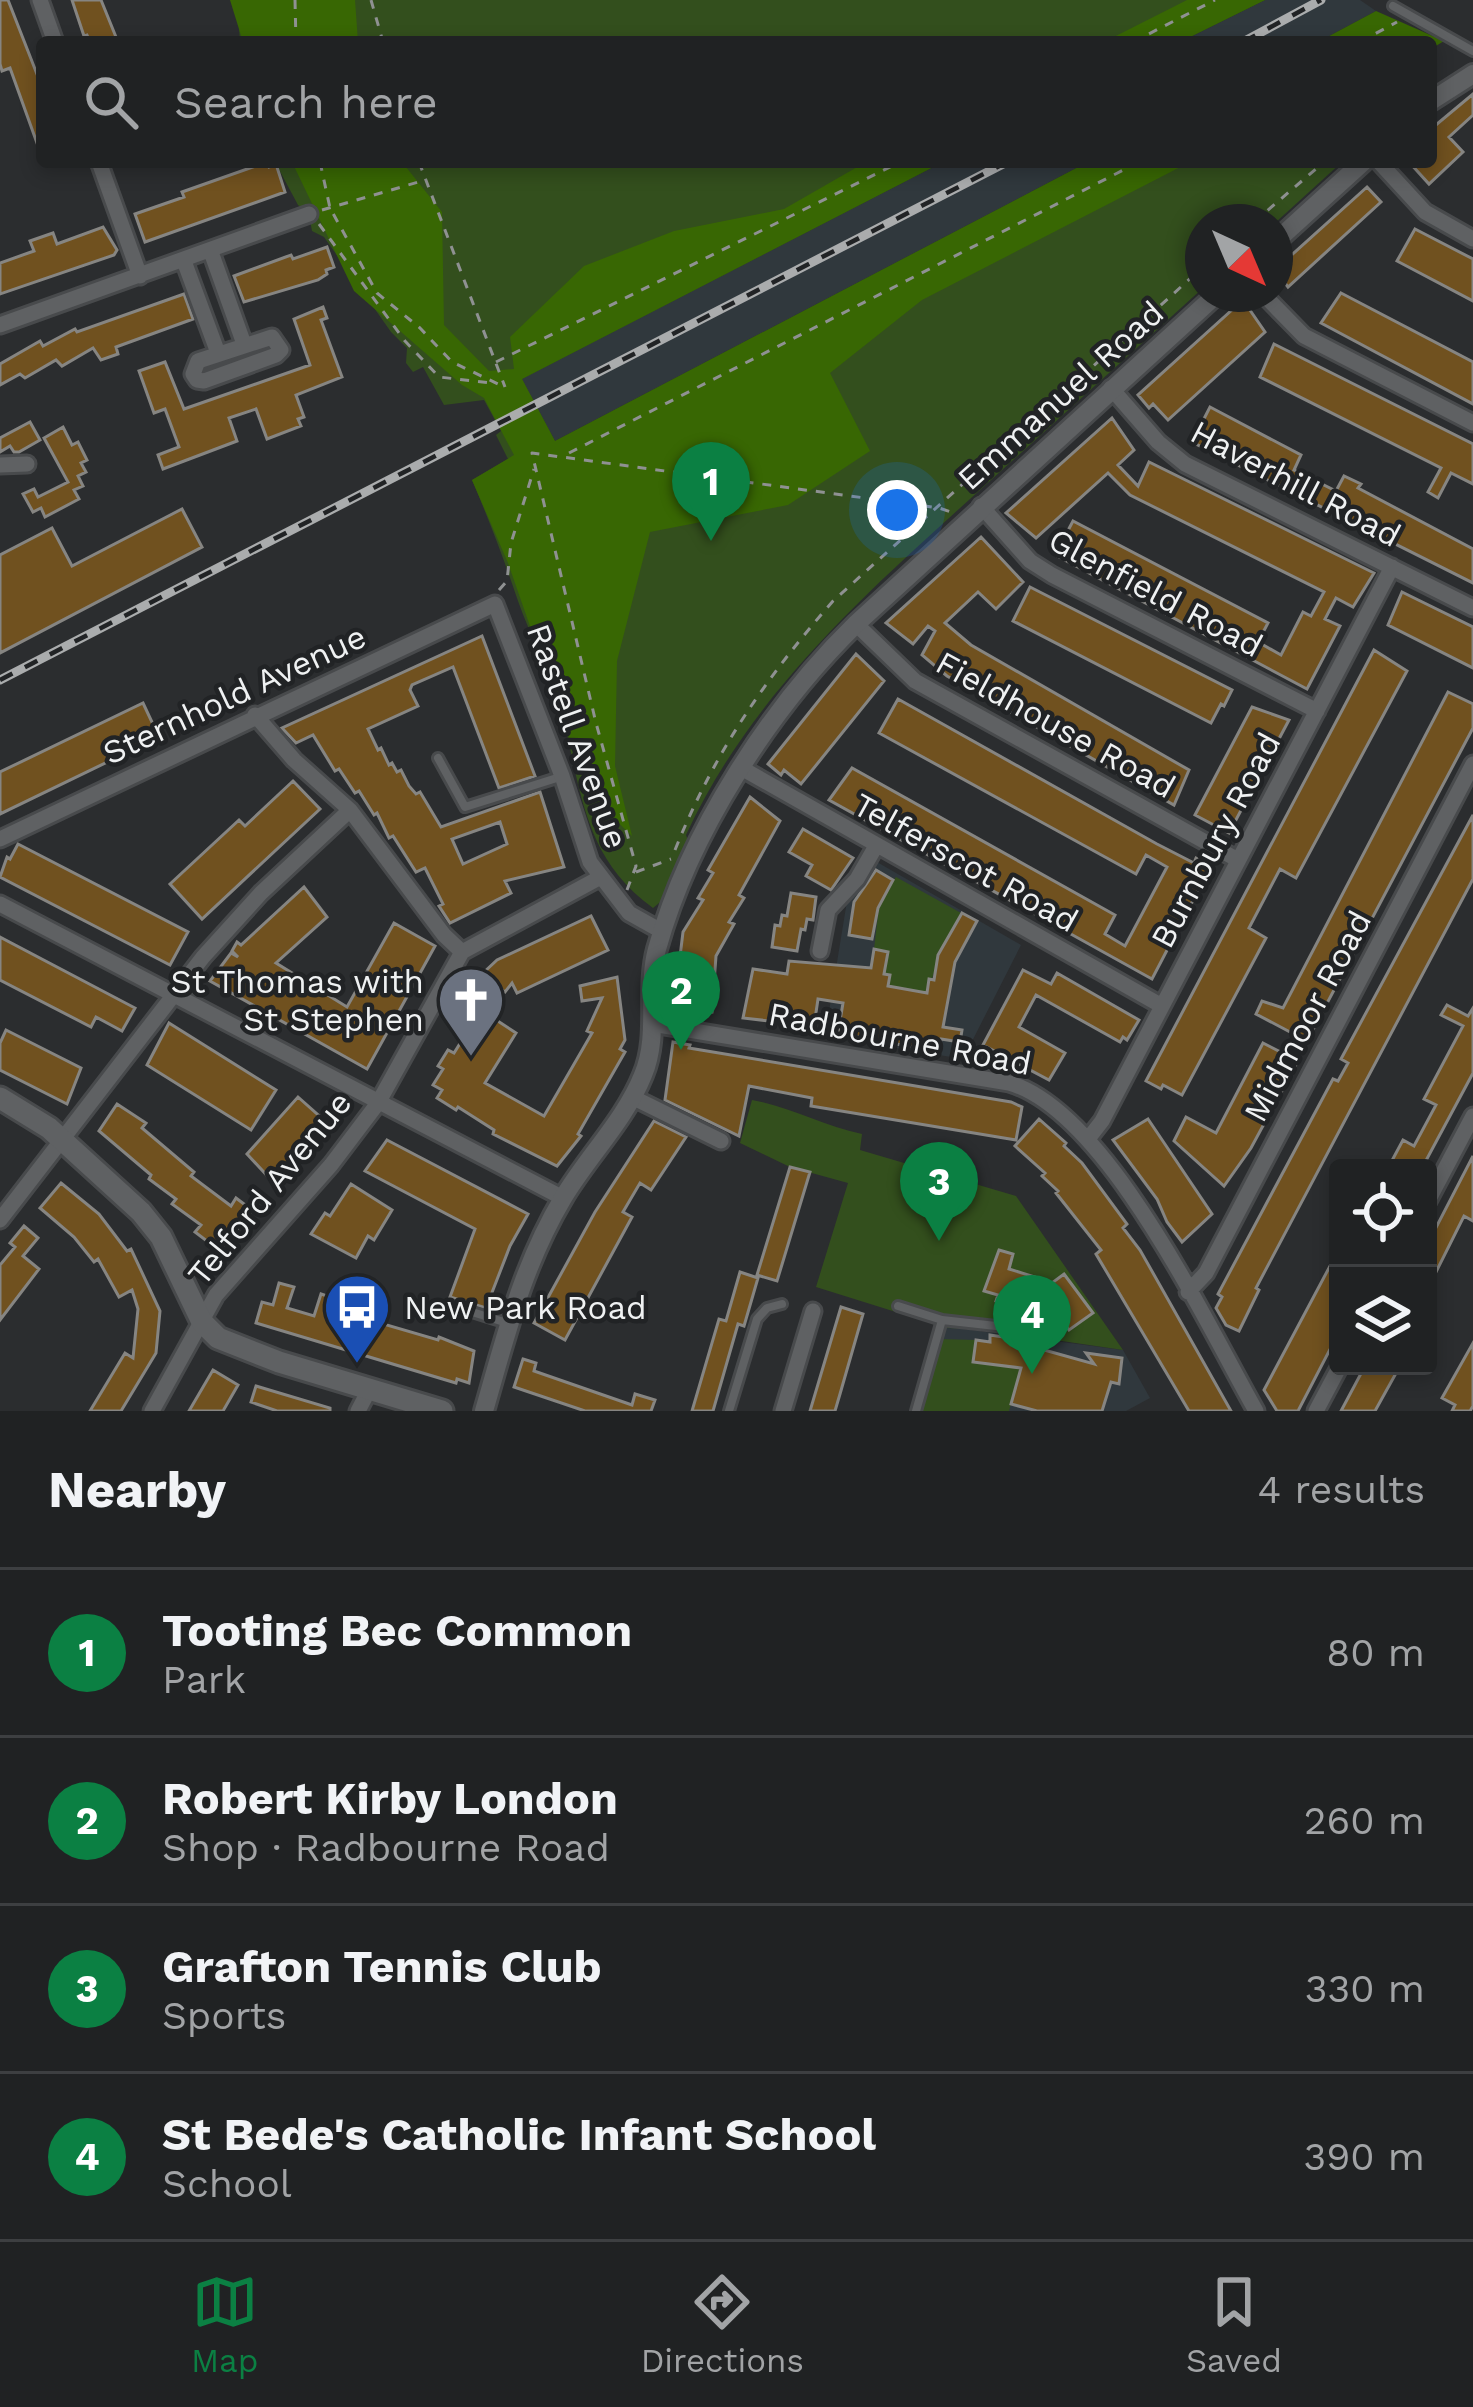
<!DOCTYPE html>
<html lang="en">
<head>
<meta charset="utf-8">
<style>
	:root { --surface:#202223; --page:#282a2b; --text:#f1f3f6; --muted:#a2a4a6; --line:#3d3f41; --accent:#0b8043 }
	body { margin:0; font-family:"Work Sans",sans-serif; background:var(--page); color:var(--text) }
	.controls { position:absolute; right:36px; bottom:36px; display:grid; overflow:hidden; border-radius:12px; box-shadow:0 6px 18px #0003 }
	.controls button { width:108px; height:108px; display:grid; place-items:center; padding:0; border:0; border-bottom:3px solid var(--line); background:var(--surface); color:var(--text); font:60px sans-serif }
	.compass { position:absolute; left:1185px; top:204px; width:108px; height:108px; border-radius:50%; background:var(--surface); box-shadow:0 6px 18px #0003; rotate:136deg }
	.you { position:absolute; left:897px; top:510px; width:42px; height:42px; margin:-30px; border:9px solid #fff; border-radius:50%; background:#1a73e8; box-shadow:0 0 0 18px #1a73e833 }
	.badge { display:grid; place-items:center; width:78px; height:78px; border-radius:50%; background:var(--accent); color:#fff; font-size:39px; font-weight:700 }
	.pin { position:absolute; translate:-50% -99px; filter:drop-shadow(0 3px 6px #0008) }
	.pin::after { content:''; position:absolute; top:63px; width:42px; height:36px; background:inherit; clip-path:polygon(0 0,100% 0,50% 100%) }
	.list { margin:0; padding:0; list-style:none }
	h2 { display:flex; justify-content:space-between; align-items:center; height:156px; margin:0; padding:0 48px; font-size:51px }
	h2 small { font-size:39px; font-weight:400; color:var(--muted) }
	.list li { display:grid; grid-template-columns:78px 1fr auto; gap:36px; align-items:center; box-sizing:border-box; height:168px; padding:0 48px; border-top:3px solid var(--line) }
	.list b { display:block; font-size:45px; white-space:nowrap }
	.list p { margin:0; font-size:39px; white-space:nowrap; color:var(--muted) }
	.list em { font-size:39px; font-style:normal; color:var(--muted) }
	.icon { flex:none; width:66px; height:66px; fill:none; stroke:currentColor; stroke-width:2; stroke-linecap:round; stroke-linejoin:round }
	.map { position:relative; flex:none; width:1473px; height:1411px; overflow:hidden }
	.search { position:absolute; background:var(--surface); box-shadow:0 6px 18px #0003; left:36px; right:36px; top:36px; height:132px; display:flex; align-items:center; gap:30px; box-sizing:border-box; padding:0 42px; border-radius:12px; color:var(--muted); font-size:45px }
	.sheet { height:828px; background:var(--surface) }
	nav { display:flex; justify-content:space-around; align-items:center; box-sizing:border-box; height:168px; border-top:3px solid var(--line); background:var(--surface); font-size:33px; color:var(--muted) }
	nav a { display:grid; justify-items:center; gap:6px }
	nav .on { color:var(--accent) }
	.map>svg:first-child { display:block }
	.built { fill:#30383d }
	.green { fill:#334f1d }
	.forest { fill:#386703 }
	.building { fill:#70511f; stroke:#868582; stroke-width:3; fill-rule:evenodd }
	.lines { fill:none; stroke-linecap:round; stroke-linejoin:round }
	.service-casing { stroke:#484a4c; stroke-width:14 }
	.minor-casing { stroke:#484a4c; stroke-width:21 }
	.tertiary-casing { stroke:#484a4c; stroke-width:24 }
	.secondary-casing { stroke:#484a4c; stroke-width:27 }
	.path { stroke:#8f9192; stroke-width:3; stroke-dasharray:9 9; stroke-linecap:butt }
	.service { stroke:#5f6163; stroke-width:8 }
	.minor { stroke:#5f6163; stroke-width:15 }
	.tertiary { stroke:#5f6163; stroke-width:18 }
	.secondary { stroke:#5f6163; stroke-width:21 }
	.rail-casing { stroke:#aaacad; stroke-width:9 }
	.rail { stroke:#212325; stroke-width:4.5; stroke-dasharray:14; stroke-linecap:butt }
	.labels { text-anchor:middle; stroke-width:9; stroke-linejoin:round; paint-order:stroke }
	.street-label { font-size:33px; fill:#eff1f2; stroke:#212325 }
	.poi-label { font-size:33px; fill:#eff1f2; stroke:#212325; text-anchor:end }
</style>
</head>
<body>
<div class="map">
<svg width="1473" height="1411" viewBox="0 0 1473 1411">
	<rect width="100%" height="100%" fill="#2b2d2f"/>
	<path class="built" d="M1265 0H1360L1376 11 1318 42H1180Z
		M943 162H1088L555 441 521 379Z
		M870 858 1021 945 963 1059 825 1036 847 901Z
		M941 1326 1123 1350 1150 1398 1126 1411H916Z"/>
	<path class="green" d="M237 0H1265L1180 42H240Z
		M275 162H943L522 379 555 441 1088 162H1342L1275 223 1203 222V288C1129 355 1054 423 980 490 867 592 751 694 686 835L689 843 664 899 653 908C579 854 582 784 559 704 549 668 530 636 518 601 504 559 489 520 472 480L508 459 496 435 501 431 484 400 444 405 423 367 413 372 406 363 407 348 391 332 324 237 312 231 309 214 298 205Z
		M896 877 961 913 942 949 927 993 888 986 890 976 884 974 888 952 874 949 880 899Z
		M752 1100C791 1107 823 1126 862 1134L860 1150 1016 1196 1123 1350 980 1329 947 1328 816 1287 848 1183 790 1167 740 1143Z
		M937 1339 976 1340 974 1362 1021 1368 1009 1411H916Z"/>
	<path class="forest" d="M230 0H355L358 42H243Z
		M1187 0H1265L1180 42H1104Z
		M1376 11 1444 41 1431 49V42H1381L1370 36 1360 42H1318Z
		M292 162H402L442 212 444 325 489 371 514 369 510 337 584 266 674 231 784 209 866 162H943L522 379 555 441 1088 162H1190L922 300 830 373 870 451 788 505 650 532 617 661 615 766 632 836 588 793 508 563 472 480 514 455 484 398 462 385 354 291Z"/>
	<path class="building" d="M0 0H8L42 87V157L10 68 2 71 0 64Z
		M72 0H101L118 42H90L87 35 84 36Z
		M1473 94V115L1449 137 1463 152 1429 184 1409 162H1431V129Z
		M267 162 269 167 276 164 285 192 145 242 135 214 184 197 182 192Z
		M1367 187 1381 202 1288 287 1275 270Z
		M103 227 117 250 114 255 0 294V263L34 251 30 241 53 233 57 244Z
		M1415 229 1473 259V301L1397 261Z
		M327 247 334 267 326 270 327 274 318 280 244 302 234 276 291 255 293 259Z
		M1341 293 1473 362V404L1321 323Z
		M184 294 193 319 116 347 118 354 101 360 93 348 62 366 56 360 25 378 20 374 0 385V364L40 341 43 346 75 329 77 332Z
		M1243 300 1265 332 1168 420 1153 404 1149 408 1138 395Z
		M323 307 327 318 321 320 342 377 296 395 304 417 298 419 301 426 267 439 256 409 229 418 237 441 163 469 158 455 179 447 165 409 154 413 139 371 165 362 184 409 310 365 294 319Z
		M1274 344 1473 444V484L1451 473 1438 498 1428 492 1441 468 1260 377Z
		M1210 407 1301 455 1294 470 1336 491 1344 476 1361 484 1358 488 1473 549V583L1192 442Z
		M1112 418 1134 450 1118 465 1138 486 1149 462 1374 573 1353 607 1336 598 1325 619 1340 626 1307 689 1055 555 1073 521 1268 623 1258 642 1281 655 1303 612 1311 616 1324 592 1130 495 1108 473 1036 538 1006 513Z
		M30 422 40 440 19 452H14L10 446 0 452V438Z
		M63 427 72 445 78 442 87 460 81 463 86 472 78 476 83 486 74 490 79 499 45 517 41 508 33 512 23 494 34 489 38 497 68 482 44 438Z
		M182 509 202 547 0 653V555L52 528 72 566Z
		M981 537 1023 582 996 609 978 592 945 623 971 645 1189 770 1174 805 947 676 922 655 935 631 928 626 913 644 886 623Z
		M1030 587 1232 690 1224 706 1221 704 1211 723 1013 621Z
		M1402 592 1473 627V668L1388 625Z
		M482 636 535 776 499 788 453 667 412 685 410 690 418 706 368 729 378 750 381 748 389 765 392 763 397 772 401 770 409 786 416 794 420 792 441 827 540 792 564 867 505 881 511 893 450 923 439 906 443 904 425 868 416 872 393 836 389 838 377 813 374 815 359 791 355 793 339 769 335 771 313 735 296 743 282 728ZM500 822 507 844 463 864 452 839Z
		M1374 650 1407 671 1296 878 1280 869 1249 928 1266 938 1182 1095 1163 1085 1161 1089 1146 1081Z
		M856 654 884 681 801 784 784 770 781 775 768 764Z
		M1448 692 1473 704V728L1307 1041 1256 1014 1262 1001 1283 1008Z
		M898 699 1157 844 1194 863 1196 858 1211 866 1152 979 829 800 852 768 1115 915 1105 934 1125 946 1167 867 1146 855 1136 874 879 733Z
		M143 703 159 737 0 814V772Z
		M1252 707 1289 720 1229 833 1195 815Z
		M293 781 320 809 202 919 170 884 239 820 245 826Z
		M750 797 780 821 739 895 744 898 729 922 734 924 716 956 712 1012 673 1014 683 932 703 900 698 898 713 873 708 870Z
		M1473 815V879L1256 1288 1259 1290 1239 1331 1226 1325 1216 1308 1222 1297 1218 1294 1333 1079 1338 1081 1348 1063 1341 1059Z
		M803 829 853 858 831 890 806 876 812 865 789 852Z
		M18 844 188 932 170 965 0 877 7 857 10 859Z
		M876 870 893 880 878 908 872 939 849 935 854 902Z
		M304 887 327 917 276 963 347 1007 394 923 435 946 367 1069 210 981 231 953 238 957 232 951 237 942 241 945Z
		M791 893 816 897 813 920 807 919 805 930 801 929 797 951 772 947 775 925 780 926 782 915 787 916Z
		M962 913 977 921 955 962 943 1027 962 1030 960 1042 941 1039 939 1052 838 1033 843 1003 818 999 814 1026 743 1018 753 969 787 974 789 961 871 968 874 949 888 952 884 974 890 975 888 986 927 993 929 979 934 980 938 955Z
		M591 916 608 950 517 993 512 983 505 992 481 975 497 960Z
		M0 937 135 1008 122 1031 96 1017 91 1027 0 980Z
		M1023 970 1051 984 1057 973 1139 1020 1127 1040 1123 1037 1120 1042 1036 995 1019 1027 1065 1053 1049 1080 983 1045Z
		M617 977 625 1040 620 1049 625 1052 578 1134 581 1136 557 1166 493 1134 494 1130 458 1107 456 1110 437 1098 442 1090 433 1085 443 1069 438 1066 448 1050 454 1053 481 1010 516 1033 485 1083 544 1116 592 1033 587 1031 602 998 582 1001 580 986Z
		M1447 1005 1468 1016 1473 1008V1073L1422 1168H1388L1403 1140 1414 1146 1436 1105 1424 1099 1463 1026 1441 1015Z
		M169 1023 276 1090 251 1130 147 1065Z
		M6 1030 81 1068 67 1104 0 1070V1043Z
		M673 1042 690 1045 689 1048 1011 1102 1022 1107 1016 1140 811 1106 812 1098 749 1086 739 1136 665 1100Z
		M1263 1043 1298 1061 1251 1148 1224 1186 1174 1141 1186 1117 1216 1133Z
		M298 1097 326 1122 273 1182 247 1154Z
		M117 1104 146 1123 142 1128 194 1172 191 1176 231 1206 236 1198 252 1210 220 1251 195 1232 201 1225 172 1204 176 1199 149 1179 151 1175 99 1131Z
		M1039 1119 1066 1143 1064 1146 1082 1163 1127 1224 1123 1228 1140 1250 1231 1411H1189L1096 1254 1101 1250 1056 1193 1058 1191 1042 1176 1045 1173 1015 1146Z
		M1148 1119 1212 1214 1182 1242 1167 1222 1157 1199 1113 1140Z
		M654 1121 686 1137 651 1190 640 1183 623 1212 632 1217 565 1340 534 1323 595 1212Z
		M387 1140 528 1214 510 1246 486 1308 450 1297 475 1229 365 1171Z
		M1473 1156V1221L1464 1216 1428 1288V1243Z
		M790 1167 810 1172 777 1281 757 1275Z
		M61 1183 99 1214 127 1251 131 1249 160 1311 156 1353 121 1411H90L125 1353 133 1358 138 1309 132 1290 119 1297 98 1259 94 1262 74 1237 40 1208Z
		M351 1184 392 1210 374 1240 368 1236 356 1258 311 1234 325 1213 330 1216Z
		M24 1226 38 1238 23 1256 39 1269 0 1320V1265L15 1247 10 1243Z
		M999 1250 1013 1254 1009 1269 1038 1278 1028 1311 996 1301 998 1295 984 1291Z
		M1338 1251V1334L1298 1411H1277L1264 1390Z
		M740 1272 758 1278 744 1326 738 1324 713 1411H692L719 1319 726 1321Z
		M1064 1274 1093 1313 1069 1330 1041 1291Z
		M279 1283 294 1287 287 1308 314 1316 321 1294 336 1299 329 1321 366 1333 370 1320 438 1340 439 1337 474 1351 469 1383 457 1379 456 1383 256 1323 262 1302 273 1305Z
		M841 1307 863 1314 840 1394 835 1411H810Z
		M990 1335 1030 1341V1346L1094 1364 1086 1353 1122 1358 1119 1384 1111 1382 1102 1411H1037L1011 1404 1021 1368 973 1362 976 1340 990 1342Z
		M1473 1343V1406L1470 1411H1452L1455 1405 1442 1398Z
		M523 1359 536 1363 534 1371 632 1405 635 1394 655 1400 651 1411H585L514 1387Z
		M1365 1366H1400L1375 1411H1341Z
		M213 1370 238 1385 223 1411H189Z
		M256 1386 330 1408V1411H277L251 1402Z"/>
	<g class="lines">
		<g class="service-casing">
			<path id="service" d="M1393 6 1473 51
				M438 758 465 807 560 777
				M450 1305 507 1323
				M898 1306 942 1320
				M729 1411 757 1319 767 1308 782 1304
				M916 1411 942 1320 1005 1327 1054 1322"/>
		</g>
		<g class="minor-casing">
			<path id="minor" d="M40 0 55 42
				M99 162 140 276
				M1379 162 1425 212 1473 239
				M211 252 244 344
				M184 261 218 353
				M1263 294 1304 336 1473 423
				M0 325 309 214
				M272 337 281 350 276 355 204 381 197 380 193 374 198 361Z
				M1111 388 1158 442 1185 464 1473 608
				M0 465 27 464
				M981 506 1030 561 1052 575 1317 711
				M856 624 915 681 1238 860
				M255 715 294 760 350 810 444 935 462 952
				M743 769 1162 1006
				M0 839 495 604 562 776 590 862 629 913 663 932
				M0 904 563 1198
				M820 951 828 910 857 879 876 846
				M652 1024 1009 1083C1107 1111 1206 1323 1256 1411
				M632 1097 721 1141
				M1088 1139 1102 1121 1392 567
				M1428 1201 1473 1116
				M0 1220 203 957 261 893 350 810
				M1188 1292 1206 1273 1473 764
				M152 1411 216 1295 331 1165 378 1103 462 952 599 878
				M358 1411 370 1388
				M783 1411 813 1311
				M1316 1411 1340 1366"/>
		</g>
		<g class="tertiary-casing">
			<path id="tertiary" d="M1431 101 1473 74
				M1275 242 1363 162
				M484 1411C506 1335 522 1267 563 1198 588 1156 625 1120 643 1075 660 1035 646 990 657 949 689 833 770 708 856 624L1217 294"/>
		</g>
		<g class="secondary-casing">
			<path id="secondary" d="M0 1098 49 1128 141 1212 161 1237 202 1322 218 1338 279 1362 442 1411"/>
		</g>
		<path class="path" d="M295 0 296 42
			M371 0 383 42
			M1133 42 1215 0
			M1360 42 1397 22
			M320 162 330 208 377 293 420 328 452 362 498 384
			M419 162 505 387
			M322 210 422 181
			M1254 222 1324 162
			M319 224 405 341 439 377 492 383
			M496 362 900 162
			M569 453 1139 162
			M499 590 507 581 511 543 534 469
			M675 850C714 753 764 680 833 601L1203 267
			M636 872 671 859
			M627 890 636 866 596 723 532 453 939 508 954 513"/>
		<use href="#service" class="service"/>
		<use href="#minor" class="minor"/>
		<use href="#tertiary" class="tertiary"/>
		<use href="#secondary" class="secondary"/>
		<g class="rail-casing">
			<path id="rail" d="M1243 42 1321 0
				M0 680 1007 162"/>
		</g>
		<use href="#rail" class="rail"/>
	</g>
	<defs>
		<g id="church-pin" transform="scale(3.45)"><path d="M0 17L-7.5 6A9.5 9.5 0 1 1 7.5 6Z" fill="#6b7280" stroke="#212325"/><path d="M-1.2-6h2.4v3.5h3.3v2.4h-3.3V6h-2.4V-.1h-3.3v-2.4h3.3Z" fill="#fff"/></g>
		<g id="bus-pin" transform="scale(3.45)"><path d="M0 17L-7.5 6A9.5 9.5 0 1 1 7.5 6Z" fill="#1a4fb4" stroke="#212325"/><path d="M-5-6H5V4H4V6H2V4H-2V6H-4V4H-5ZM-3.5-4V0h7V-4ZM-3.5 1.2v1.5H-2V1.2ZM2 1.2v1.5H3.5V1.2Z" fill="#fff"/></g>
	</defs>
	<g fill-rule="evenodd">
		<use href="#church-pin" x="471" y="1000"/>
		<use href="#bus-pin" x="357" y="1307"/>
	</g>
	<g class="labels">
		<g class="street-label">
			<text transform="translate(1060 395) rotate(-42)" y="12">Emmanuel Road</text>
			<text transform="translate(1296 483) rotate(28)" y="12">Haverhill Road</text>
			<text transform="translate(1156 592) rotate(28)" y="12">Glenfield Road</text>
			<text transform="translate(234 694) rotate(-25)" y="12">Sternhold Avenue</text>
			<text transform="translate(1056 724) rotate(29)" y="12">Fieldhouse Road</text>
			<text transform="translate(578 736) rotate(70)" y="12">Rastell Avenue</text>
			<text transform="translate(1215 840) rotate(-62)" y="12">Burnbury Road</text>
			<text transform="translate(966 862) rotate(29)" y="12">Telferscot Road</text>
			<text transform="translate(1307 1016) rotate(-62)" y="12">Midmoor Road</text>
			<text transform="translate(900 1038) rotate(11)" y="12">Radbourne Road</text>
			<text transform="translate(269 1188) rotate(-51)" y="12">Telford Avenue</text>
		</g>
		<g class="poi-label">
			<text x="424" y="993">St Thomas with<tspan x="424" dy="38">St Stephen</tspan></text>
			<text x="404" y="1319" text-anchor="start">New Park Road</text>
		</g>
	</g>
</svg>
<div class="controls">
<button><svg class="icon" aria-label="locate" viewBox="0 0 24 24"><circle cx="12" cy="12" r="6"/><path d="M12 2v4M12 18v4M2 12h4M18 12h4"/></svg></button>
<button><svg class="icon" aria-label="layers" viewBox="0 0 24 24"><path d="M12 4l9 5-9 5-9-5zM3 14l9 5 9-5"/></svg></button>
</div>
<svg class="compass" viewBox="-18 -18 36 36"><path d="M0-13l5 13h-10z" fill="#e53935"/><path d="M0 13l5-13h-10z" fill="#a2a4a6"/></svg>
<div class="you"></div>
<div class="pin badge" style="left:711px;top:541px">1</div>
<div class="pin badge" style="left:681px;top:1050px">2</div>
<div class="pin badge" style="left:939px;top:1241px">3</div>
<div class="pin badge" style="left:1032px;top:1374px">4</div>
<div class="search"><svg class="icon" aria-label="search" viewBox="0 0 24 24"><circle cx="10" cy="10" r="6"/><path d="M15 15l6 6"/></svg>Search here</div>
</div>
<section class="sheet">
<h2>Nearby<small>4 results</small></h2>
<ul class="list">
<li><span class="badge">1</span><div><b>Tooting Bec Common</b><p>Park</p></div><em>80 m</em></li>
<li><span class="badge">2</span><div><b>Robert Kirby London</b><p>Shop · Radbourne Road</p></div><em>260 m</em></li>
<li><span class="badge">3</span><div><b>Grafton Tennis Club</b><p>Sports</p></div><em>330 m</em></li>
<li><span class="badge">4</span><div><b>St Bede's Catholic Infant School</b><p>School</p></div><em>390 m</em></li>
</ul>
</section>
<nav>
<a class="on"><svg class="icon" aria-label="map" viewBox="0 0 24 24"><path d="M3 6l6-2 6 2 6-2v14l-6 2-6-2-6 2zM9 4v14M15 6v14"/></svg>Map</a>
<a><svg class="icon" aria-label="directions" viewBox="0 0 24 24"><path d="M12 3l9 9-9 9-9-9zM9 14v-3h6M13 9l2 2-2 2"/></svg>Directions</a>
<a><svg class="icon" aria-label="saved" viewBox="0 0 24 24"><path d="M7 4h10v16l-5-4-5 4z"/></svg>Saved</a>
</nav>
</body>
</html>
